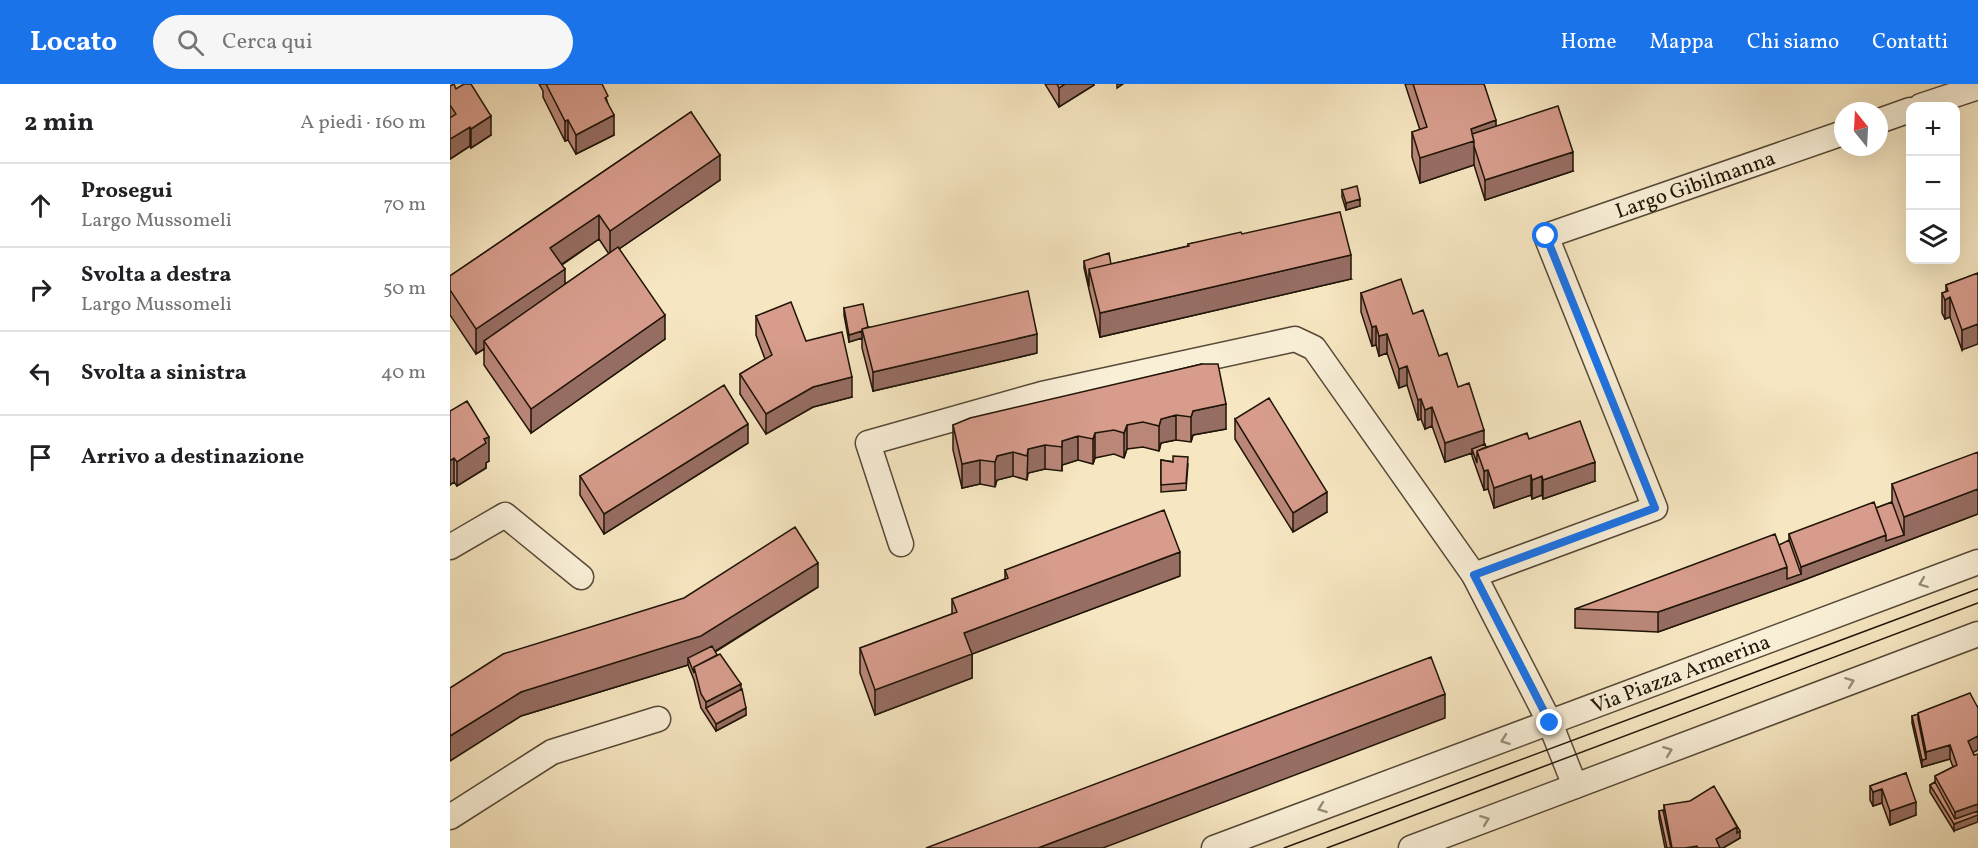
<!DOCTYPE html>
<html lang="it">
<head>
<meta charset="utf-8">
<style>
	:root { --surface:#fff; --page:#f6f6f6; --text:#202124; --muted:#757577; --line:#e0e0e0; --accent:#1a73e8 }
	body { margin:0; font-family:Vollkorn,serif; background:var(--page); color:var(--text) }
	.controls { position:absolute; right:18px; top:18px; display:grid; overflow:hidden; border-radius:12px; box-shadow:0 6px 24px #0002 }
	.controls button { width:54px; height:54px; display:grid; place-items:center; padding:0; border:0; border-bottom:2px solid var(--line); background:var(--surface); color:var(--text); font:30px sans-serif }
	.compass { position:absolute; left:1384px; top:18px; width:54px; height:54px; border-radius:50%; background:var(--surface); box-shadow:0 6px 24px #0002; rotate:342deg }
	.stop { position:absolute; width:18px; height:18px; margin:-14px; border:4px solid #1a73e8; border-radius:50%; background:#fff }
	.stop.end { background:#1a73e8; border-color:#fff; box-shadow:0 2px 6px #0008 }
	.list { margin:0; padding:0; list-style:none }
	h2 { display:flex; justify-content:space-between; align-items:center; height:78px; margin:0; padding:0 24px; font-size:26px }
	h2 small { font-size:20px; font-weight:400; color:var(--muted) }
	.list li { display:grid; grid-template-columns:39px 1fr auto; gap:18px; align-items:center; box-sizing:border-box; height:84px; padding:0 24px; border-top:2px solid var(--line) }
	.list b { display:block; font-size:22px; white-space:nowrap }
	.list p { margin:0; font-size:20px; white-space:nowrap; color:var(--muted) }
	.list em { font-size:20px; font-style:normal; color:var(--muted) }
	.icon { flex:none; width:33px; height:33px; fill:none; stroke:currentColor; stroke-width:2; stroke-linecap:round; stroke-linejoin:round }
	.map { position:relative; flex:none; width:1528px; height:764px; overflow:hidden }
	header { display:flex; align-items:center; gap:36px; box-sizing:border-box; height:84px; padding:0 30px; background:var(--accent); color:#fff }
	header strong { font-size:28px }
	nav { display:flex; gap:33px; margin-inline-start:auto; font-size:21px }
	.search { width:420px; height:54px; background:var(--page); display:flex; align-items:center; gap:15px; box-sizing:border-box; padding:0 21px; border-radius:33px; color:var(--muted); font-size:22px }
	main { display:flex }
	aside { flex:1; background:var(--surface) }
	.map>svg:first-child { display:block }
	.lines { fill:none; stroke-linecap:round; stroke-linejoin:round }
	.minor-casing { stroke:#564936; stroke-width:27 }
	.minor { stroke:#f9efd7; stroke-width:24 }
	.tram { stroke:#201507; stroke-width:1.5 }
	.wall { fill:#b98678; stroke:#201507; stroke-width:1.5; fill-rule:evenodd }
	.shaded-wall { fill:#966d62; stroke:#201507; stroke-width:1.5 }
	.building { fill:#d79c8c; stroke:#201507; stroke-width:1.5 }
	.oneway { stroke:#978d79 }
	.route { stroke:#1a73e8; stroke-width:8 }
	.labels { text-anchor:middle; stroke-width:4.5; stroke-linejoin:round; paint-order:stroke }
	.street-label { font-size:21px; fill:#201507; stroke:#f9efd7 }
</style>
</head>
<body>
<header>
<strong>Locato</strong>
<div class="search"><svg class="icon" aria-label="search" viewBox="0 0 24 24"><circle cx="10" cy="10" r="6"/><path d="M15 15l6 6"/></svg>Cerca qui</div>
<nav><a>Home</a><a>Mappa</a><a>Chi siamo</a><a>Contatti</a></nav>
</header>
<main>
<aside>
<h2>2 min<small>A piedi · 160 m</small></h2>
<ul class="list">
<li><svg class="icon" aria-label="ahead" viewBox="0 0 24 24"><path d="M12 20V5M6 11l6-6 6 6"/></svg><div><b>Prosegui</b><p>Largo Mussomeli</p></div><em>70 m</em></li>
<li><svg class="icon" aria-label="right" viewBox="0 0 24 24"><path d="M7 20v-9h11M14 6l5 5-5 5"/></svg><div><b>Svolta a destra</b><p>Largo Mussomeli</p></div><em>50 m</em></li>
<li><svg class="icon" aria-label="left" viewBox="0 0 24 24"><path d="M17 20v-9H6M10 6l-5 5 5 5"/></svg><div><b>Svolta a sinistra</b></div><em>40 m</em></li>
<li><svg class="icon" aria-label="arrive" viewBox="0 0 24 24"><path d="M6 21V4h12l-3 4 3 4H6"/></svg><div><b>Arrivo a destinazione</b></div></li>
</ul>
</aside>
<div class="map">
<svg width="1528" height="764" viewBox="0 0 1528 764">
	<rect width="100%" height="100%" fill="#f6e6c1"/>
	<filter id="stains"><feTurbulence type="fractalNoise" baseFrequency=".00333" numOctaves="4"/><feColorMatrix values="0 0 0 0 .2 0 0 0 0 .09 0 0 0 0 .02 0 0 0 .5 -.17"/></filter>
	<radialGradient id="worn" r=".72"><stop offset=".6" stop-color="#630" stop-opacity="0"/><stop offset="1" stop-color="#630" stop-opacity=".3"/></radialGradient>
	<g class="lines">
		<g class="minor-casing">
			<g id="minor">
				<path d="M1471 22 1528 3"/>
				<path d="M1429 37 1460 26"/>
				<path d="M451 460 418 359 592 310 845 255 864 264 1024 491 1100 639 1125 702"/>
				<path d="M0 463 55 431 131 493"/>
				<path id="s1" d="M1024 491 1205 424 1096 152 1393 49"/>
				<path d="M0 733 102 668 208 635"/>
				<path id="s2" d="M764 764 1528 478"/>
				<path d="M961 764 1528 550"/>
			</g>
		</g>
		<use href="#minor" class="minor"/>
		<path class="tram" d="M834 764 1528 505
			M877 764 1528 519"/>
	</g>
	<path class="wall" d="M89 0H152L158 20 164 51 126 70 118 56 115 57 93 13V7Z
		M595 0H644V1L609 23Z
		M955 0H1034L1046 42 1123 87 1035 116 1024 81 970 99 962 73V48L970 46Z
		M0 2 6 5 41 51 21 64 20 62 0 75Z
		M241 28 270 96 169 165 215 255 81 349 34 281V265L26 270 0 231V192ZM149 155 159 170 115 200 112 181Z
		M892 106 910 122 896 126 892 113Z
		M792 150 901 195 650 253 634 184V177L661 180 738 162V160Z
		M1528 189 1512 266 1500 233 1495 235 1492 229V209L1496 208V201Z
		M911 209 963 230 1008 303 1036 363 1079 355 1145 397 1093 415 1092 411 1082 415 1081 411 1044 424 1038 405 1034 406 1022 372V369L995 378 982 342 975 345 971 335 968 336 957 301 949 304 937 269 929 272 926 261 922 262 911 228Z
		M394 224 418 243 587 269 423 307 412 264V254L399 258 394 231Z
		M306 232 356 257 402 313 363 323 316 350 290 310V290L315 275 306 251Z
		M752 280 776 345 743 351 741 358 726 356 711 359 709 367 693 363 677 365 674 374 664 370 645 374 643 380 628 376 612 381V387L595 385 578 389 577 396 563 392 547 396 545 403 530 400 512 404 503 366V341Z
		M0 327 39 377 36 379V384L7 402 4 398 0 401Z
		M785 335 877 428 843 448 785 355Z
		M298 359 154 450 130 411V392Z
		M711 376 738 380 736 406 711 408Z
		M1442 400 1528 430 1351 497 1208 548 1125 544V525L1329 461 1339 457V450L1426 424 1442 418Z
		M555 486 730 492 522 570V594L425 631 410 589V564L502 530V515L555 495Z
		M368 503 265 568 291 606 296 631 266 647 251 624 244 596 238 581 71 632 0 604Z
		M1528 622V666L1523 668 1504 747 1480 708V701L1485 698V692L1503 683 1500 675 1472 683 1462 639V632Z
		M1456 689 1466 731 1440 741 1432 719 1423 722 1420 716V702Z
		M1214 721 1290 754 1273 764H1215L1209 734V727L1214 728Z"/>
	<path class="shaded-wall" d="M615 0H644V1L609 23V4Z
		M667 0H673L667 4Z
		M164 31V51L126 70V51Z
		M41 32V51L21 64V45Z
		M118 36V56L115 57V37Z
		M1046 36V61L1024 62V81L970 99V74L1021 45Z
		M20 43V62L0 75V55Z
		M1123 68V87L1035 116V96Z
		M270 71V96L160 171V147Z
		M910 115V122L896 126V119Z
		M149 131V155L100 188V164Z
		M901 171V195L650 253V229Z
		M115 185V210L34 257V265L26 270V245Z
		M1500 213V233L1495 235V216Z
		M215 231V255L81 349V325Z
		M1528 240V260L1512 266V246Z
		M926 242V261L922 262V243Z
		M412 247V254L399 258V251Z
		M587 250V269L423 307V288Z
		M937 250V269L929 272V252Z
		M957 282V301L949 304V285Z
		M402 293V313L363 323 316 350V330L363 303Z
		M971 315V335L968 336V316Z
		M776 320V345L743 351 741 358V333L743 327Z
		M982 323V342L975 345V326Z
		M726 331V356L711 359 709 367V342L711 335Z
		M298 340V359L154 450V430Z
		M677 341V365L674 374V349Z
		M1034 346V365H1022V369L995 378V359Z
		M645 349V374L643 380V355Z
		M628 352V376L612 381V387V357Z
		M39 353V377L36 379V384L7 402V378L34 355Z
		M595 361V385L578 389 577 396 578 365Z
		M563 368V392L547 396 545 403V378L547 372Z
		M4 374V398L0 401V377Z
		M530 376V400L512 404V380Z
		M1145 378V397L1093 415V396Z
		M1038 386V405L1034 406V387Z
		M1081 391V411L1044 424V404Z
		M1092 392V411L1082 415V396Z
		M1528 405V430L1351 497 1208 548V528L1337 483 1351 490V483L1436 451H1454V433Z
		M877 408V428L843 448V429Z
		M730 468V492L522 570V594L425 631V606L514 549Z
		M368 479V503L251 576 238 574V581L71 632 0 677V652L71 608Z
		M291 600V613L256 624V618Z
		M995 610V634L653 764H588Z
		M296 624V631L266 647V640Z
		M1528 652V666L1518 671V657Z
		M1500 661V675L1472 683V676L1476 675V668Z
		M1432 705V719L1423 722V708Z
		M1466 718V731L1440 741V727Z
		M1528 720V738L1504 747V740H1505V728Z
		M1287 743 1290 747V754L1273 764H1266V755Z"/>
	<path class="building" d="M4 0 6 5 14 0H21L41 32 21 45 20 43 0 55V34L6 30 0 21V2Z
		M96 0H152L158 12 155 14 164 31 126 51 118 36 115 37Z
		M607 0H615L609 4Z
		M963 0H1034L1046 36 1021 45 1024 57 970 74 962 48 977 43Z
		M1108 22 1123 68 1035 96 1024 62V57L1022 50Z
		M241 28 270 71 160 147 149 131 100 164 115 185 26 245 0 206V192Z
		M907 102 910 115 896 119 892 106Z
		M890 128 901 171 650 229 639 185 739 162 738 160 791 148 792 150Z
		M168 163 215 231 81 325 34 257Z
		M659 169 661 180 639 185V203L634 177Z
		M1528 189V240L1512 246 1500 213 1495 216 1492 209 1498 207 1496 201Z
		M951 195 963 230 973 226 989 272 997 269 1008 303 1019 299 1034 346 995 359 982 323 975 326 971 315 968 316 957 282 949 285 937 250 929 252 926 242 922 243 911 209Z
		M578 207 587 250 423 288 412 245Z
		M341 218 356 257 392 248 402 293 363 303 316 330 290 290 322 271 306 232Z
		M413 220 418 243 412 245V247L399 251 394 224Z
		M752 280H768L776 320 743 327 741 333 726 331 711 335 709 342 693 338 677 341 674 349 664 346 645 349 643 355 628 352 612 357V363L595 361 578 365 577 372 563 368 547 372 545 378 530 376 512 380 503 341 520 334Z
		M274 301 298 340 154 430 130 392Z
		M819 314 877 408 843 429 785 335Z
		M17 317 39 353 34 355 36 359 7 378 4 374 0 377V327Z
		M1130 337 1145 378 1093 396 1092 392 1082 396 1081 391 1044 404 1038 386 1034 387 1027 367 1077 349 1079 355Z
		M1035 360 1036 363 1027 367V379L1022 365Z
		M1528 368V405L1454 433 1442 400Z
		M723 372 738 373 736 399 711 401V376L723 378Z
		M1424 418 1436 451 1351 483 1339 450Z
		M1442 418 1454 451 1436 457V451L1426 424Z
		M714 426 730 468 514 549 522 570 425 606 410 564 507 528 502 515 558 494 555 486Z
		M345 443 368 479 251 552 71 608 0 652V604L53 570 234 514Z
		M1325 450 1337 483 1208 528 1125 525Z
		M1339 456 1351 490 1337 495V483L1329 461Z
		M262 562 267 571 244 583V589L238 574Z
		M270 570 291 600 256 618 251 610 244 583Z
		M981 573 995 610 588 764H476Z
		M292 605 296 624 266 640 256 624Z
		M1520 609 1528 624V652L1518 657 1524 671 1528 670V720L1505 728 1485 692 1507 681 1500 661 1476 668 1468 629Z
		M1468 630V635L1476 675 1472 676 1462 632Z
		M1456 689 1466 718 1440 727 1432 705 1423 708 1420 702Z
		M1485 698 1505 735 1528 727V731L1504 740 1480 701Z
		M1264 702 1287 743 1266 755 1270 764H1248L1247 762 1235 764H1222L1214 721 1240 717Z
		M1268 709 1290 747 1287 749V743Z
		M1213 726 1221 764H1217L1209 727Z"/>
	<defs><path id="oneway-chevron" d="M-2-3.5L2.5 0L-2 3.5" fill="none" stroke-width="1.6" stroke-linecap="round" stroke-linejoin="round" transform="scale(1.5)"/></defs>
	<g class="oneway">
		<use href="#oneway-chevron" transform="translate(1473 499) rotate(159)"/>
		<use href="#oneway-chevron" transform="translate(1400 598) rotate(-21)"/>
		<use href="#oneway-chevron" transform="translate(1055 656) rotate(160)"/>
		<use href="#oneway-chevron" transform="translate(1218 667) rotate(-21)"/>
		<use href="#oneway-chevron" transform="translate(872 724) rotate(160)"/>
		<use href="#oneway-chevron" transform="translate(1035 736) rotate(-21)"/>
	</g>
	<g class="lines">
		<path class="route" d="M1096 152 1205 424 1024 491 1100 639"/>
	</g>
	<g class="labels">
		<g class="street-label">
			<text dy="7" stroke="none"><textPath href="#s1" startOffset="644">Largo Gibilmanna</textPath></text>
			<text dy="7" stroke="none"><textPath href="#s2" startOffset="498">Via Piazza Armerina</textPath></text>
		</g>
	</g>
	<rect width="100%" height="100%" filter="url(#stains)"/>
	<rect width="100%" height="100%" fill="url(#worn)"/>
</svg>
<div class="controls">
<button>+</button>
<button>−</button>
<button><svg class="icon" aria-label="layers" viewBox="0 0 24 24"><path d="M12 4l9 5-9 5-9-5zM3 14l9 5 9-5"/></svg></button>
</div>
<svg class="compass" viewBox="-18 -18 36 36"><path d="M0-13l5 13h-10z" fill="#e53935"/><path d="M0 13l5-13h-10z" fill="#757577"/></svg>
<div class="stop" style="left:1096px;top:152px"></div>
<div class="stop end" style="left:1100px;top:639px"></div>
</div>
</main>
</body>
</html>
